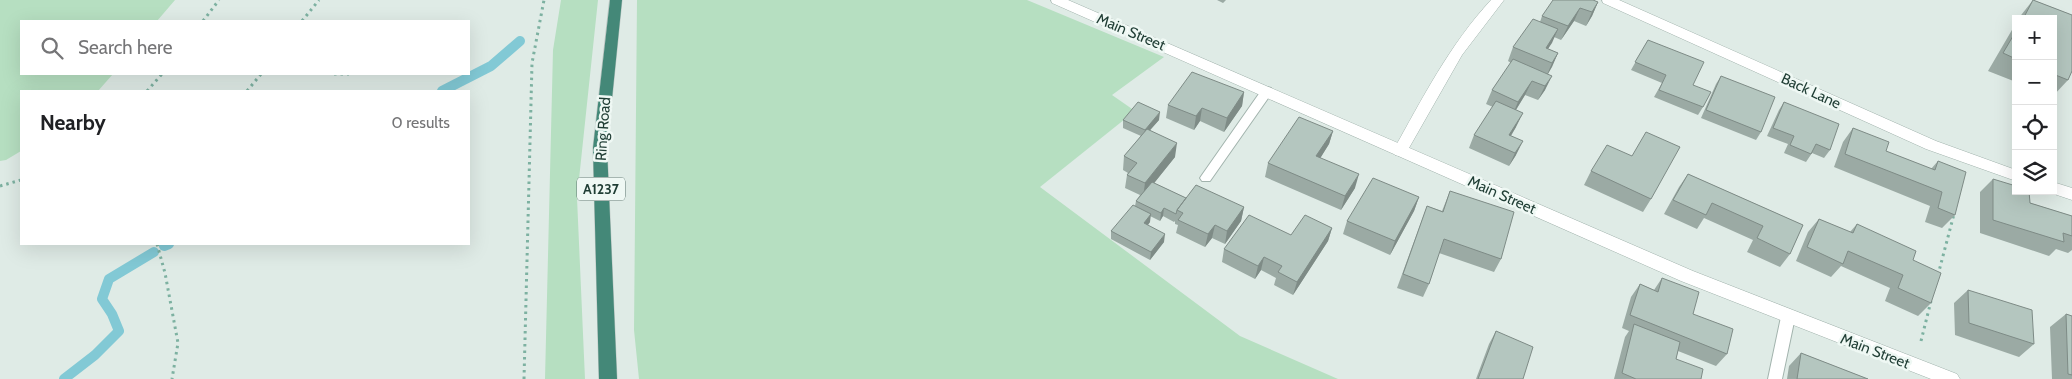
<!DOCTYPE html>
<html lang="en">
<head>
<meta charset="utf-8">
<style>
	:root { --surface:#fff; --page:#f6f6f6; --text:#202124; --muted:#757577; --line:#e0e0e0 }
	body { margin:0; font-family:Cabin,sans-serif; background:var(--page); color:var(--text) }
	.controls { position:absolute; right:15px; top:15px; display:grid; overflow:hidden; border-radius:0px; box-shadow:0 5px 20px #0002 }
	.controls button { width:45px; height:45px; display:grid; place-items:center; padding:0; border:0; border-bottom:1px solid var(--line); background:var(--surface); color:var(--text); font:25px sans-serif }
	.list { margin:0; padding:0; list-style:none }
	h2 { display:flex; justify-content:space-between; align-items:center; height:65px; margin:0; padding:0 20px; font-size:21px }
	h2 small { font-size:16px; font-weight:400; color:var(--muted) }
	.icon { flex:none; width:28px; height:28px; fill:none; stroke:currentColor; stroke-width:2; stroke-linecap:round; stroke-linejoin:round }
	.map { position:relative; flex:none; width:2072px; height:379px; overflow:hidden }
	.search { position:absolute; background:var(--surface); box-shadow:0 5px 20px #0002; left:20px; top:20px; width:450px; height:55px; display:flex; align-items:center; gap:12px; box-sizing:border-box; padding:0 18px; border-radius:0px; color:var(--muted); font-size:19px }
	.panel { position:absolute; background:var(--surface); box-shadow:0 5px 20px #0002; left:20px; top:90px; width:450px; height:155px; border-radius:0px }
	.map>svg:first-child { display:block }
	.green { fill:#b6dfc1 }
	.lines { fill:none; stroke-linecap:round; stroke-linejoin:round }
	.stream { stroke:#82c9d5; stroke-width:10 }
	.service-casing { stroke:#a2b3ad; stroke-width:2 }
	.minor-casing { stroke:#a2b3ad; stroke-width:1 }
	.tertiary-casing { stroke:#a2b3ad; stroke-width:1 }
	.trunk-casing { stroke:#bcc5c2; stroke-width:1 }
	.path { stroke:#7db1a1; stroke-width:3; stroke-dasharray:2.5 4; stroke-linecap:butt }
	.service { fill:#fff; fill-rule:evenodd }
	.minor { fill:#fff; fill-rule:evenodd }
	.tertiary { fill:#fff; fill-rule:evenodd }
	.trunk { fill:#448878; fill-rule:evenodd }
	.wall { fill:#9baaa4 }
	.shaded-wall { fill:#7e8b86 }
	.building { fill:#b4c6bf; stroke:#7e8b86 }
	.labels { text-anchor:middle; stroke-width:5; stroke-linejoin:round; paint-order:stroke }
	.shield { fill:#eff8f4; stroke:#5d756e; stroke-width:1 }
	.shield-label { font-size:14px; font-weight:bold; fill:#1f3d34 }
	.street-label { font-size:15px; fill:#1f3d34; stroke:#eff8f4 }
</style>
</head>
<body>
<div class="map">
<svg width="2072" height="379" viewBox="0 0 2072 379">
	<rect width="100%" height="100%" fill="#dfebe6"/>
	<path class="green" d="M0 0H175L157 21H21V74H113L98 91H21V151L6 160 0 161Z
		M561 0H598L577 198 585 379H545L553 50Z
		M637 0H1027L1164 57 1112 95 1135 111 1040 187 1240 336 1338 379H639L634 330Z"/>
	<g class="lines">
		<path class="stream" d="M442 91 491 66 520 41
			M164 246 169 244
			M64 379 95 355 119 331 112 314 102 299 109 279 154 252"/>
		<g class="service-casing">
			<path id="service" d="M1267 87 1271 88 1273 91 1271 94 1210 181H1202L1200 178 1202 175 1263 88Z
				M1788 311 1793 313 1795 317 1782 379H1768L1781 317 1783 313Z"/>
		</g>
		<g class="minor-casing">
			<path id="minor" d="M1491 0H1504L1462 55 1405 155 1400 156 1395 155 1393 151C1422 99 1450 44 1491 0Z
				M1602 0H1619L1936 141 2016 170V181L1926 149 1603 3Z
				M2053 182 2072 188V200L2048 192 2053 191Z"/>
		</g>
		<g class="tertiary-casing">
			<path id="tertiary" d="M1051 0H1068L1693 271 1957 374 1960 379H1931L1681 281 1052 3Z"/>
		</g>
		<g class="trunk-casing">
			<path id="trunk" d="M610 0H622L607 148 617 379H599L593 148Z"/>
		</g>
		<path class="path" d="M203 21 219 0
			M302 21 319 0
			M334 74H349
			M147 91 162 74
			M247 91 261 74
			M0 186 21 180
			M157 244 165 273 178 343 172 379
			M1938 275 1954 214
			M1921 341 1931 301
			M524 379 532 63 544 0"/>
		<use href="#service" class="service"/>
		<use href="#minor" class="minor"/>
		<use href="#tertiary" class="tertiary"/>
		<use href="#trunk" class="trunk"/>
	</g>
	<path class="wall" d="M1217 0H1226L1223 3Z
		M2033 0 2072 15V71L2068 80 2053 96V19H2018Z
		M1598 2 1592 16 1586 26 1574 21 1561 40 1554 37 1548 49 1558 53 1548 74 1545 90 1538 100 1525 95 1516 110V127L1511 136 1516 155 1509 166 1469 148 1474 135 1493 107 1486 104 1492 90 1511 63 1508 61 1513 47 1540 22 1542 16Z
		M2016 23V82L1988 71Z
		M1648 40 1693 85 1703 107 1698 115 1654 97 1662 83 1631 70Z
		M1721 76 1761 132 1756 140 1701 118 1716 84Z
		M1244 92 1242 106 1224 132 1200 121 1194 130 1166 118 1168 105Z
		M1784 102 1830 150 1824 158 1812 153 1806 162 1784 153 1788 144 1767 136 1779 110Z
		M1123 120H1159L1150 130 1175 157 1154 183 1186 198 1244 207 1241 221 1225 244 1212 238 1205 247 1176 233 1178 225 1175 224V221L1174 222 1163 216 1160 221 1150 216V222L1148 225 1164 242 1150 260 1111 239V231L1135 206 1136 201 1140 195 1125 188 1127 175 1128 173 1123 170 1124 156 1141 136 1123 128Z
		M1853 128 1886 151 1931 169 1938 161 1955 215 1942 228 1925 222 1930 206 1834 167 1843 142Z
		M1333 131 1329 144 1320 158 1355 188 1341 210 1265 177 1268 163Z
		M1632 156 1651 199 1643 212 1584 185 1591 171Z
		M1688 174 1803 225 1790 254 1780 267 1747 252 1753 240 1704 218 1697 229 1664 214 1679 187Z
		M1993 179 2030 203 2072 216V250L2068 253 2056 249 2049 256 1980 233V192Z
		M1450 191 1501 259 1494 272 1439 253 1429 284 1423 297 1397 288 1427 206 1442 211Z
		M1419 197 1414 211 1390 255 1343 234 1347 221Z
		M1819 219 1850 232 1857 224 1913 260 1931 303 1918 316 1885 301 1890 288 1841 266 1831 277 1796 261 1808 232Z
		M1332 228 1328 241 1293 295 1274 285 1276 278 1261 270 1255 279 1222 262 1224 249 1291 235Z
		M1662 278 1727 354 1716 366 1678 351 1676 359 1701 379H1614L1625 337 1629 331 1622 328 1631 297 1640 284 1654 290Z
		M1968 290 2034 344 2019 357 1955 335 1954 303Z
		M2066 314 2072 316V379H2052L2050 327Z
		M1496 331 1523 379H1476L1489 344Z
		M1801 353 1868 379H1787L1789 366Z"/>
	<path class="shaded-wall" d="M1598 2 1592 16 1586 26 1592 12Z
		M1580 8 1574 21 1561 40 1568 26Z
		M1558 29 1552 43 1541 59 1546 48Z
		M1558 53 1552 67 1546 77 1552 63Z
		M1552 76 1545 90 1538 100 1545 86Z
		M1532 81 1525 95 1512 116 1518 102Z
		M1244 92 1242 106 1224 132 1227 118Z
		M1202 108 1200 121 1194 130 1196 116Z
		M1160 112 1159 120 1144 137 1145 130Z
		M1523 113 1516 127 1503 148 1509 135Z
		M1333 131 1329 144 1313 170 1316 156Z
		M1523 141 1516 155 1509 166 1515 153Z
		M1177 143 1175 157 1143 197 1145 183Z
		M1359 174 1355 188 1341 210 1345 196Z
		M1419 197 1414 211 1390 255 1395 241Z
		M1244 207 1241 221 1225 244 1227 231Z
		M1164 208 1163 216 1160 221 1161 213Z
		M1151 214 1150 222 1143 231 1144 223Z
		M1215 225 1212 238 1205 247 1208 234Z
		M1332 228 1328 241 1293 295 1297 282Z
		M1165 234 1164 242 1150 260 1151 252Z
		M1264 257 1261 270 1255 279 1258 266Z"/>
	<path class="building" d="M1553 0H1593L1598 2 1592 12 1580 8 1568 26 1542 16Z
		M2033 0 2072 15V71L2068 80 2053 74V19H2023Z
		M1533 19 1558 29 1546 48 1558 53 1552 63 1513 47Z
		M2016 31V59L2003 53Z
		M1648 40 1704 62 1693 85 1711 92 1703 107 1659 90 1666 75 1635 62Z
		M1513 59 1552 76 1545 86 1532 81 1518 102 1492 90Z
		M1192 72 1244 92 1227 118 1202 108 1196 116 1168 105Z
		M1721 76 1775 97 1761 132 1706 110Z
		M1496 101 1523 113 1509 135 1523 141 1515 153 1474 135Z
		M1138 102 1160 112 1145 130 1123 120Z
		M1784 102 1839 124 1830 150 1816 144 1811 154 1790 145 1794 136 1773 128Z
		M1299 117 1333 131 1316 156 1359 174 1345 196 1268 163Z
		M1853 128 1889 142 1886 151 1935 170 1938 161 1966 172 1955 215 1938 208 1942 192 1845 154Z
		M1147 129 1177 143 1145 183 1127 175 1137 163 1124 156Z
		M1646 132 1680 147 1651 199 1591 171 1607 145 1632 156Z
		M1688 174 1803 225 1790 254 1757 238 1763 226 1712 203 1706 215 1673 200Z
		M1373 178 1419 197 1395 241 1347 221Z
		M1993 179 2016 186V191H2029L2030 203 2072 216V236L2063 233 2064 242 1993 220Z
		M1152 182 1186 198 1177 210 1176 214 1164 208 1161 213 1136 201Z
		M1196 185 1244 207 1227 231 1215 225 1208 234 1178 220 1183 213 1177 210Z
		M1450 191 1514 212 1501 259 1444 239 1429 284 1403 274 1427 206 1443 212Z
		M1133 205 1151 214 1144 223 1165 234 1151 252 1111 231Z
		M1249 215 1291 235 1305 215 1332 228 1297 282 1278 272 1282 266 1264 257 1258 266 1224 249Z
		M1819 219 1853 233 1857 224 1916 251 1913 260 1941 273 1931 303 1898 288 1903 275 1848 251 1843 264 1807 247Z
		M1662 278 1699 292 1693 314 1733 329 1727 354 1630 315 1640 284 1658 292Z
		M1968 290 2032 310 2034 344 1969 323Z
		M2066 314 2072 316V375L2068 374Z
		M1634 324 1680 342 1676 359 1703 369 1701 379H1636L1622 373Z
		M1496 331 1533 347 1523 379H1478Z
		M1801 353 1868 379H1797Z"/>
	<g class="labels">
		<rect class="shield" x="577" y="177.5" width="48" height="23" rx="4"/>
		<g class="shield-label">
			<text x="601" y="194">A1237</text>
		</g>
		<g class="street-label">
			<text transform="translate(1131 32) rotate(23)" y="5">Main Street</text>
			<text transform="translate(1811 91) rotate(25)" y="5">Back Lane</text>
			<text transform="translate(603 129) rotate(-86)" y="5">Ring Road</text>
			<text transform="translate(1502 195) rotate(24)" y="5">Main Street</text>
			<text transform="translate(1875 351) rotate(21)" y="5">Main Street</text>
		</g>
	</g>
</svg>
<div class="controls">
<button>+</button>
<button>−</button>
<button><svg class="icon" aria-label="locate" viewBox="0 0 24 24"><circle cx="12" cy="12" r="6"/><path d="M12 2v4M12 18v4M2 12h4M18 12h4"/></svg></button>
<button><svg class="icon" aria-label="layers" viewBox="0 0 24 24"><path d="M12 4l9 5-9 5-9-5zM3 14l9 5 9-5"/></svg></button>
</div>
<div class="search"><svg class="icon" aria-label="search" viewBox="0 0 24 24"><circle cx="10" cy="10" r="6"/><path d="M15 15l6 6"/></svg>Search here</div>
<section class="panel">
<h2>Nearby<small>0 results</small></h2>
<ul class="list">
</ul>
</section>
</div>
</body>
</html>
